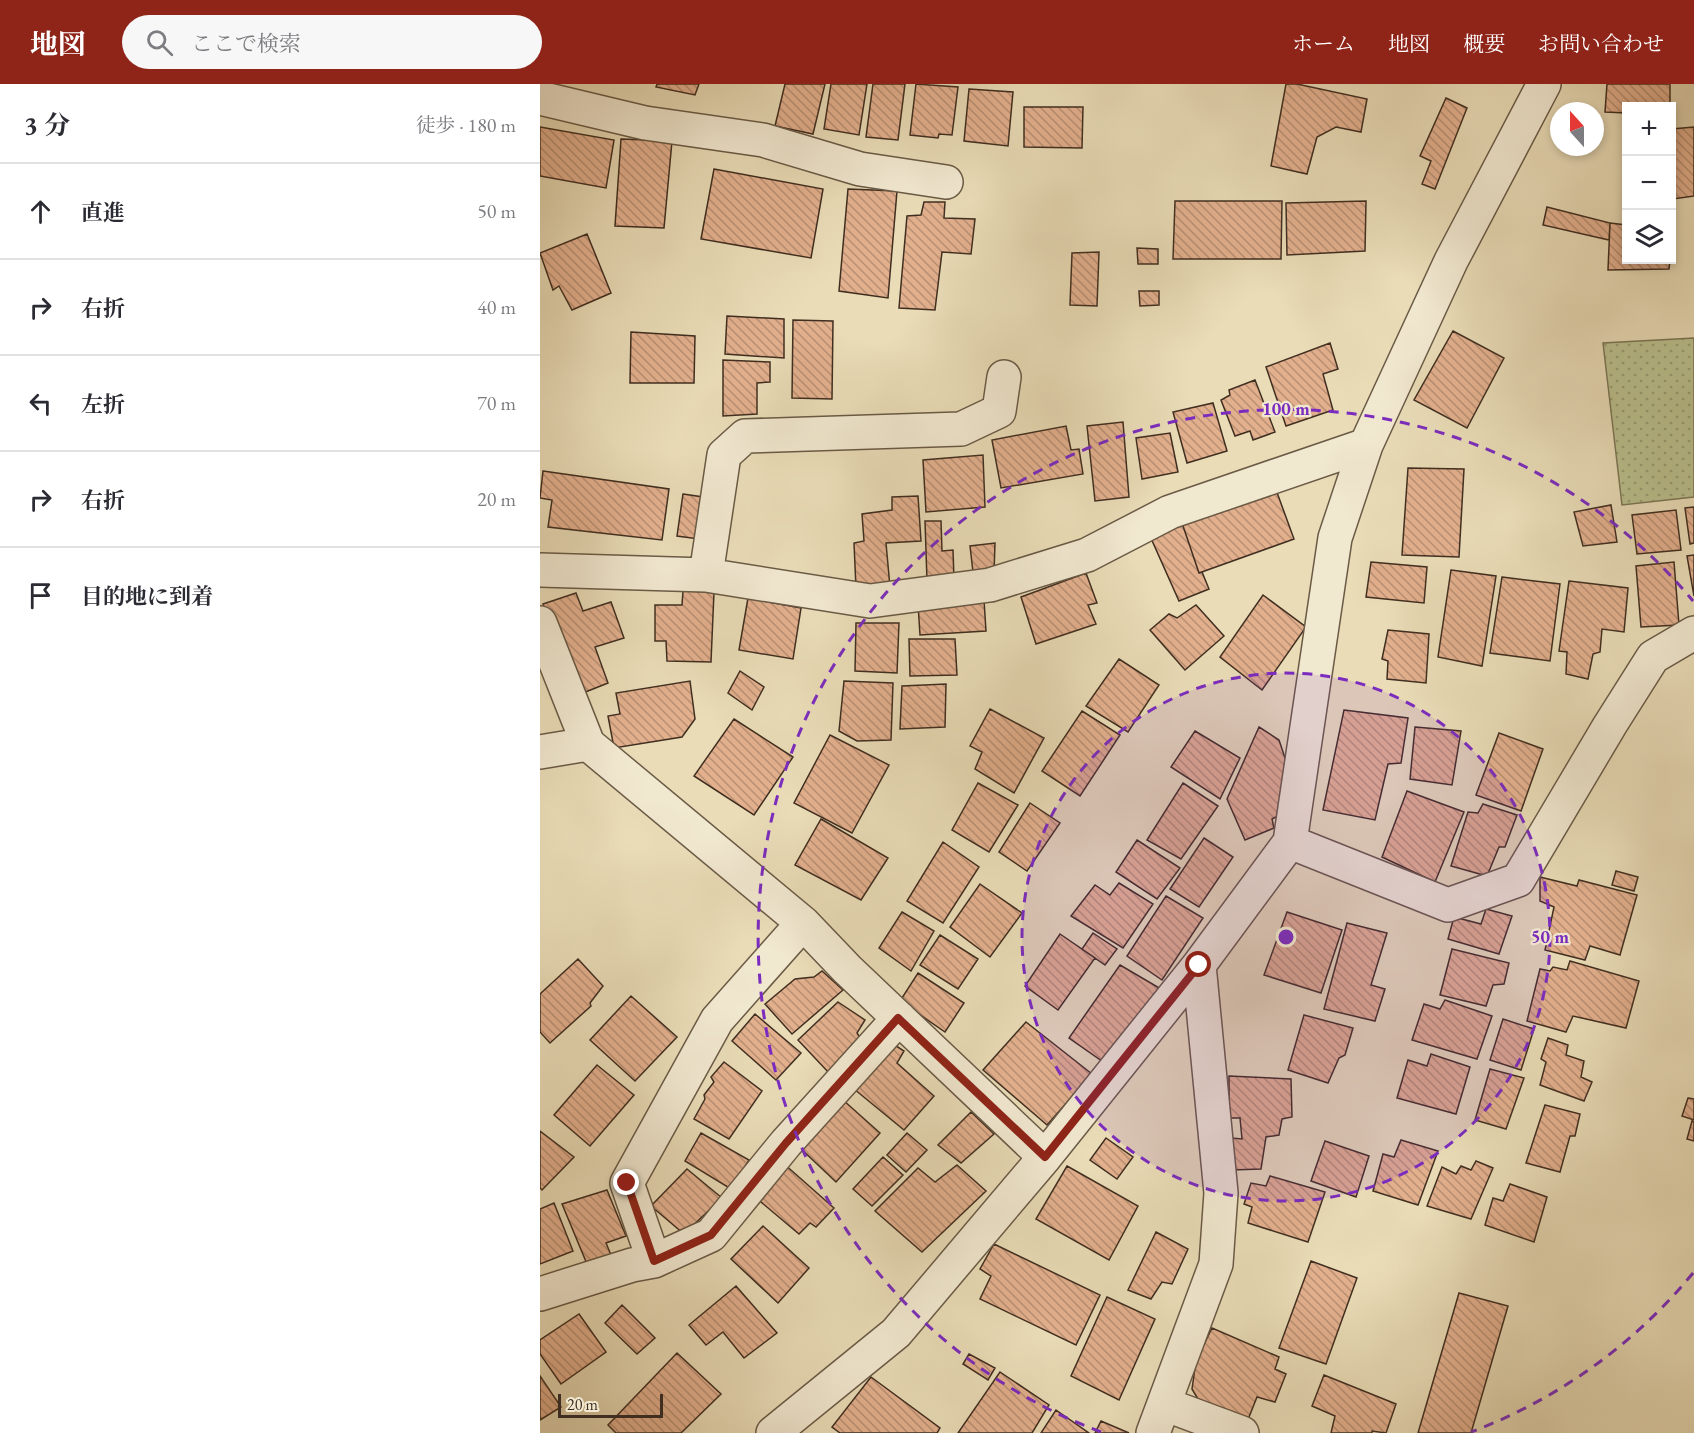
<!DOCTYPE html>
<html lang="ja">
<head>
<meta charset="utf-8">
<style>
	:root { --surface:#fff; --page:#f7f7f7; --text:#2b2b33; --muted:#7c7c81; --line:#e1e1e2; --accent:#8f2418 }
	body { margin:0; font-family:"EB Garamond","Noto Serif JP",serif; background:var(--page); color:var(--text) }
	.controls { position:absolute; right:18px; top:18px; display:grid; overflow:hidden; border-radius:0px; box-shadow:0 3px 9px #0003 }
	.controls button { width:54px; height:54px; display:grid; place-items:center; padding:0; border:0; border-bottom:2px solid var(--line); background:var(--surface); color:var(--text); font:30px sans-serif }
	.compass { position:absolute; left:1010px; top:18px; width:54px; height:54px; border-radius:50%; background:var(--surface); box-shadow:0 3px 9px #0003; rotate:339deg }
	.scale { position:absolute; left:18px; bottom:15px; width:105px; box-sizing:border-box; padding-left:6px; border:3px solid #402e20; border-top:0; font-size:16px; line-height:21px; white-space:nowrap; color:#402e20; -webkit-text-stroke:4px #f1e8d0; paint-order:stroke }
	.stop { position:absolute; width:18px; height:18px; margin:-14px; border:4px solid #8f2418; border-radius:50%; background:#fff }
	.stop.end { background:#8f2418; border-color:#fff; box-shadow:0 2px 6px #0008 }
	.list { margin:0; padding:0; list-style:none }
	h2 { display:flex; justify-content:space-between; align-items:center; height:78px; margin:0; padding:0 24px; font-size:26px }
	h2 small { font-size:20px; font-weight:400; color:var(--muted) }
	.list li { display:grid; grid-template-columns:39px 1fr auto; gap:18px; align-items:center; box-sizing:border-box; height:96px; padding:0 24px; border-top:2px solid var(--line) }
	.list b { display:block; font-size:22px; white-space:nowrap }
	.list em { font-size:20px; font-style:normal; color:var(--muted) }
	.icon { flex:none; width:33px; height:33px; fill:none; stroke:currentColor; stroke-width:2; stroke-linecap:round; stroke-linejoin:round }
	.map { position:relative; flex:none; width:1154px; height:1349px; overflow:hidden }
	header { display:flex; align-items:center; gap:36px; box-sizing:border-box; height:84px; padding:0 30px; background:var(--accent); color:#fff }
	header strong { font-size:28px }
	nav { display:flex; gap:33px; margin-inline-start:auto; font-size:21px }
	.search { width:420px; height:54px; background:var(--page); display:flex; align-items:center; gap:15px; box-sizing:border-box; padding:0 21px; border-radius:33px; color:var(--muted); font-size:22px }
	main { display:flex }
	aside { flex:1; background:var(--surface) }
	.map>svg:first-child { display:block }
	.grass { fill:url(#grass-dots); stroke:#7c7656; stroke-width:1.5 }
	.building { fill:url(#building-back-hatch); stroke:#402e20; stroke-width:1.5 }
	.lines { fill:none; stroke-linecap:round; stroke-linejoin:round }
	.minor-casing { stroke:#6a5a46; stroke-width:36 }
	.minor { stroke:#f1e8d0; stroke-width:33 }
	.route { stroke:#8f2418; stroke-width:8 }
	.ring { fill:none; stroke:#7b2cbf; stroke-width:3; stroke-dasharray:10 8 }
	.centre { fill:#7b2cbf; stroke:#f1e8d0; stroke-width:3 }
	.ring-label { font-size:18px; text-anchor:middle; font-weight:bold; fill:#7b2cbf; stroke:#f1e8d0; stroke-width:4.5; stroke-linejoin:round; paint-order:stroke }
</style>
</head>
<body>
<header>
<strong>地図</strong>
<div class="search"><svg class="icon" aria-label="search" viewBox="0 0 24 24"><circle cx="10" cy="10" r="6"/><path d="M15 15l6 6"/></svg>ここで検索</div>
<nav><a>ホーム</a><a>地図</a><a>概要</a><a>お問い合わせ</a></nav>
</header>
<main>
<aside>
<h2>3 分<small>徒歩 · 180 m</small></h2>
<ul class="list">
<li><svg class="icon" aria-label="ahead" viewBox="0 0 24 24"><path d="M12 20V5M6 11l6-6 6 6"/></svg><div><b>直進</b></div><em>50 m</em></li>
<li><svg class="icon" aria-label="right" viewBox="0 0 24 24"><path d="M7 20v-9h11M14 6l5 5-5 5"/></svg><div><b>右折</b></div><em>40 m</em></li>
<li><svg class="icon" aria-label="left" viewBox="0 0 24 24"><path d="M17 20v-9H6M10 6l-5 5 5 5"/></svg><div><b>左折</b></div><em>70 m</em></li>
<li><svg class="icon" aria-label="right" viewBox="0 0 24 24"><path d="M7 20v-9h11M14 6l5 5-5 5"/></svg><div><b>右折</b></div><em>20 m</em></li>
<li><svg class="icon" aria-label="arrive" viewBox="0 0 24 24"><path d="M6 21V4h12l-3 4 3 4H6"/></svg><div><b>目的地に到着</b></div></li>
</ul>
</aside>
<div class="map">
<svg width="1154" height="1349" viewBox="0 0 1154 1349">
	<defs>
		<pattern id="grass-dots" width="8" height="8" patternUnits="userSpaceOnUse" patternTransform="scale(1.5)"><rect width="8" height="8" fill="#b9bf8d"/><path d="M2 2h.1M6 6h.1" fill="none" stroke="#989c73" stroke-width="1.8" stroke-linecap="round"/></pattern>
		<pattern id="building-back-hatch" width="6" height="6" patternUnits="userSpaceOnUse" patternTransform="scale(1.5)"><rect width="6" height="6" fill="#e3b08e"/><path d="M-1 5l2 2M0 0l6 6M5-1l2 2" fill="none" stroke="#b99074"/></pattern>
	</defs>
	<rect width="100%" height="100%" fill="#e9dcb7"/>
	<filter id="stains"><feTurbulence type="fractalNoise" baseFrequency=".00333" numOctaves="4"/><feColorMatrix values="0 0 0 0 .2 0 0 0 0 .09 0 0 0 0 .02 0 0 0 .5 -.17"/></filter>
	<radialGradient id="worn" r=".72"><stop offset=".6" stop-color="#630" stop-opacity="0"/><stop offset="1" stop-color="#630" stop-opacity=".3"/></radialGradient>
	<path class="grass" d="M1154 254V413L1082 421 1063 259Z"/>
	<path class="building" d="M117 0H159L155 11 116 3Z
		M245 0H285L273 50 235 42Z
		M291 0H327L319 51 284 45Z
		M333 0H365L358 56 326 53Z
		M376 0 418 3 412 51 399 50 398 54 370 51Z
		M746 0H757L827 15 821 48 796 43 777 53 767 90 731 82Z
		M1067 0H1130V22H1086V29L1065 28Z
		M429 5 473 8 468 62 424 57Z
		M906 14 927 24 895 105 882 100 891 77 880 72Z
		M484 23H543L542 64 484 63Z
		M0 43 74 56 66 104 0 92Z
		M1154 43V112L1133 115 1132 45Z
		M81 55 132 57 124 144 75 142Z
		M174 85 283 105 271 174 161 155Z
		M308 105 357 107 348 214 299 207Z
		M635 117H742L741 175H633Z
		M826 117 825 167 747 171 746 119Z
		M384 118H405L404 134 435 135 431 170 402 168 395 226 359 224 367 132 381 131Z
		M1007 123 1070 139 1069 156 1003 141Z
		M1070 139 1086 141V176H1130L1129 185 1068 186Z
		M47 150 71 209 32 226 19 202 13 206 0 169Z
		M597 164 618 165V180H598Z
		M559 168 557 222 530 221 532 169Z
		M599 207H619V221L600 222Z
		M187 232 244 235V274L185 270Z
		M253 236 293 237 292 315 252 314Z
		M913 247 964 274 927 344 874 316Z
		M91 248 155 252 154 299H90Z
		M790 259 798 285 783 290 793 326 746 342 726 283Z
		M183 276 230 278V298L217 299V330L183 332Z
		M715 296 735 348 713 356 710 347 695 352 681 316 690 311 689 306Z
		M673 319 687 367 647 379 633 328Z
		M583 338 589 413 555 417 547 342Z
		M526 342 531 366 539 365 543 390 461 404 452 356Z
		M630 349 638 388 602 395 596 354Z
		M443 371 445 423 386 428 383 376Z
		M868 384 924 385 919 473 862 471Z
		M3 387 129 405 122 456 8 443 12 416 0 414Z
		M735 403 754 455 659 489 641 436Z
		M143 410 163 413 159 455 137 452Z
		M378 412 381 457 346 459 350 503 316 504 314 459 324 457 322 430 352 426V413Z
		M1071 421 1077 458 1043 462 1034 428Z
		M1154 423V459L1150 460 1145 424Z
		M1136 426 1141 466 1097 470 1092 431Z
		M641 436 659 489 662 488 669 505 639 517 610 452Z
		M385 437H401L402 467 413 466 414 495 387 497Z
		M455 459 454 489 433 488 430 462Z
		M1154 471V512L1147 472Z
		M831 478 887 483 884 519 826 513Z
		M1134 478 1139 541 1101 543 1096 482Z
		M911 486 956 492 942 582 898 573Z
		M546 489 557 519 548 521 556 540 496 560 481 513Z
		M962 493 1020 500 1010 577 950 569Z
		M1029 497 1088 504 1084 548 1062 545 1060 568 1053 570 1048 595 1026 590 1027 568 1019 567Z
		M143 507 174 508 171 578 127 577 126 557H115V521H142Z
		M36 509 43 527 71 518 84 554 55 563 68 599 38 611 3 520Z
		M723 511 766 543 722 606 680 573Z
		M208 514 261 524 253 575 199 566Z
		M444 516 446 547 380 551 378 520Z
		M656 521 684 552 645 586 610 546 629 530 637 534Z
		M316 539H359L357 589 315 587Z
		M848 546 889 550 886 599 847 595 848 577 842 575Z
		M369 555H415L417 591 370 592Z
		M579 575 619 601 588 648 546 622Z
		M200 587 224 603 212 626 188 609Z
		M150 597 155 635 142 653 74 664 68 632 80 630 76 609Z
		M304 597 353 599 351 656 317 657 299 647Z
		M406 600 405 643 360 645 362 602Z
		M450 625 504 654 474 709 435 685 442 668 430 662Z
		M804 626 868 634 861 679 848 680 835 736 783 726Z
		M542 627 580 651 540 712 502 687Z
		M194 635 253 673 214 731 154 692Z
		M719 643 739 656 749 686 738 732 732 735 734 744 705 756 687 715Z
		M875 643 921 647 912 701 870 695Z
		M655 647 700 674 680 715 631 683Z
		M959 649 1003 665 981 727 936 711Z
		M290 651 349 681 312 749 254 719Z
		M438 699 478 721 449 768 412 746Z
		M643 699 678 722 641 775 607 756Z
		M867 707 924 728 895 798 842 773Z
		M490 719 520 739 487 787 459 768Z
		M943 720 977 731 965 763H959L947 792 911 782 928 728 938 729Z
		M281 735 348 774 321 816 255 781Z
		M664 754 693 773 659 823 630 805Z
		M597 756 640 784 617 815 576 788Z
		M403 758 439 783 403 839 367 817Z
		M1076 787 1098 793 1094 807 1072 801Z
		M1000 793 1037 802 1039 796 1097 811 1080 871 1050 862 1045 876 1005 866 1014 823 1000 817Z
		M579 799 613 820 583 864 531 832 555 801 570 811Z
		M440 800 482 829 450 873 410 843Z
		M626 812 663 834 622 896 587 872Z
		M946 825 972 832 959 870 908 855 914 833 941 840Z
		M362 828 394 847 371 887 339 864Z
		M747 828 802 846 781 909 724 891Z
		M807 839 847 849 831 901 845 905 835 937 784 925Z
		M553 849 577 865 565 881 542 865Z
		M520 850 555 874 518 926 485 902Z
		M400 851 438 875 418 905 380 881Z
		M912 865 969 879 964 900 953 901 946 922 900 911Z
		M38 875 63 902 50 919 51 922 10 959 0 948V910Z
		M1030 877 1099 897 1086 944 1033 932 1026 948 987 937 1000 885 1010 887 1013 883 1027 886Z
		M580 881 621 905 569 982 529 954Z
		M282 887 303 906 252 950 225 920 255 895 274 893Z
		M378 889 424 919 405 948 360 917Z
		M91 912 137 953 95 997 50 956Z
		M905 916 952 932 937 975 872 956 884 920 900 925Z
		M298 918 325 936 317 949 322 957 290 990 258 956Z
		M215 930 261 969 236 996 192 957Z
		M764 931 813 944 805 971 799 974 788 999 748 986Z
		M963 935 994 945 981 986 950 976Z
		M486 938 552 990 507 1041 443 986Z
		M1008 954 1028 961 1026 971 1044 977 1041 993 1052 998 1044 1017 1000 1001 1006 978 1001 975Z
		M350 958 364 967 357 979 394 1012 364 1046 314 1005Z
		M891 970 930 983 916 1030 857 1014 868 976 887 982Z
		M184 978 222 1007 189 1055 154 1035 165 1015 164 1011 174 998 171 993Z
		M57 981 94 1011 50 1062 14 1031Z
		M950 985 984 994 966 1045 935 1036Z
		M689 992 751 995 752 1033 742 1035 739 1051 726 1053 721 1085 692 1086V1054L702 1055 700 1034H689Z
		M1148 1014 1154 1015V1036L1142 1032Z
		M303 1016 340 1049 296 1098 259 1063Z
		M1005 1021 1040 1030 1035 1052H1030L1020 1088 986 1079Z
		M431 1028 454 1050 421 1079 398 1061Z
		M1152 1037 1154 1038V1057L1147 1055Z
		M0 1047 34 1073 2 1106 0 1104Z
		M161 1049 209 1076 191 1105 145 1077Z
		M367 1049 387 1066 366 1088 347 1071Z
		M566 1054 593 1073 577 1095 550 1076Z
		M861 1056 898 1067 878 1121 833 1107 843 1070 854 1073Z
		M785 1057 829 1072 816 1113 771 1097Z
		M343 1073 363 1091 332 1122 313 1105Z
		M936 1077 953 1084 931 1135 887 1122 902 1083 916 1090 921 1082 931 1086Z
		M243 1079 294 1124 276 1143 270 1139 259 1150 215 1113Z
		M417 1081 446 1107 382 1168 335 1127 378 1084 395 1098Z
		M527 1082 598 1122 569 1176 496 1135Z
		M147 1085 182 1114 144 1150 111 1122Z
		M730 1092 785 1108 768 1158 708 1139 712 1123 704 1120 711 1099 726 1102Z
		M970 1100 1007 1113 994 1158 945 1141 953 1114 963 1117Z
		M67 1106 86 1152 66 1159 71 1171 47 1180 22 1120Z
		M14 1119 33 1167 0 1180V1125Z
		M223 1142 269 1184 238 1219 191 1175Z
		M616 1148 648 1165 632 1200 622 1198 611 1215 588 1206Z
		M454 1160 560 1211 536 1261 440 1215 451 1192 440 1185Z
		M771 1177 817 1194 786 1280 739 1264Z
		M196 1202 237 1249 204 1274 183 1248 166 1261 149 1241Z
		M919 1209 968 1222 931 1349H878Z
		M567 1213 615 1235 579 1316 531 1292Z
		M82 1221 115 1254 97 1270 65 1239Z
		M39 1230 66 1268 21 1300 0 1270V1256Z
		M672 1244 739 1273 735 1285 746 1290 735 1318 717 1313 707 1338 664 1325 652 1305 656 1277Z
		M137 1269 181 1310 141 1349H76L68 1341Z
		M429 1270 455 1284 448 1296 423 1280Z
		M460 1288 509 1321 492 1349H418Z
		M784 1291 856 1320 846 1349 832 1347V1349H791L795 1332 772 1322Z
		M0 1292 21 1323 0 1336Z
		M331 1293 400 1344 397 1349H300L292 1343Z
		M516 1326 549 1349H501Z
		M561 1337 589 1349H555Z"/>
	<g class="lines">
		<g class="minor-casing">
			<path id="minor" d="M0 14 105 39 223 56 320 85 406 98
				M0 486 166 491 330 517 450 501 547 471 630 428 826 361
				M166 491 184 371 205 352 421 345 459 327 464 293
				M0 539 48 660 263 839 307 885 505 1073
				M0 668 48 660
				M750 758 795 454 826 361 911 177 1004 0
				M114 1177 87 1099 177 936 263 839
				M0 1210 92 1181 114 1177 171 1151 246 1059 359 934
				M624 1320 702 1349
				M233 1349 356 1249 505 1073 659 881 750 758 908 821 978 796 1070 641 1113 573 1154 549
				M613 1349 676 1180 681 1109 659 881"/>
		</g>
		<use href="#minor" class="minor"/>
	</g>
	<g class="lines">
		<path class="route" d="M87 1099 114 1177 171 1151 246 1059 358 934 505 1073 659 881"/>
	</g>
	<circle cx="746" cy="853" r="264" fill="#7b2cbf" fill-opacity=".12"/>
	<g class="ring">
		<circle cx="746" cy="853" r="264"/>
		<path d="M1153 1189A528 528 0 0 1 931 1348M561 1348A528 528 0 1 1 1153 517"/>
	</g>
	<circle cx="746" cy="853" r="9" class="centre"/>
	<g class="ring-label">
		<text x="746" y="331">100 m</text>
		<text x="1010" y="859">50 m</text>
	</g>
	<rect width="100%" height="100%" filter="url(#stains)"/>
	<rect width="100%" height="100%" fill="url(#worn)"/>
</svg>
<div class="controls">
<button>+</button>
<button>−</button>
<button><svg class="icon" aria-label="layers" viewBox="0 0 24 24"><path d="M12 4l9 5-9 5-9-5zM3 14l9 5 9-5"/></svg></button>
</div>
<svg class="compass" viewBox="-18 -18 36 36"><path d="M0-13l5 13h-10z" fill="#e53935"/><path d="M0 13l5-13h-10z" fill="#7c7c81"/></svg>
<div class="scale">20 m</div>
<div class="stop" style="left:659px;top:881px"></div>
<div class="stop end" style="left:87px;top:1099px"></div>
</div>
</main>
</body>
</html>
